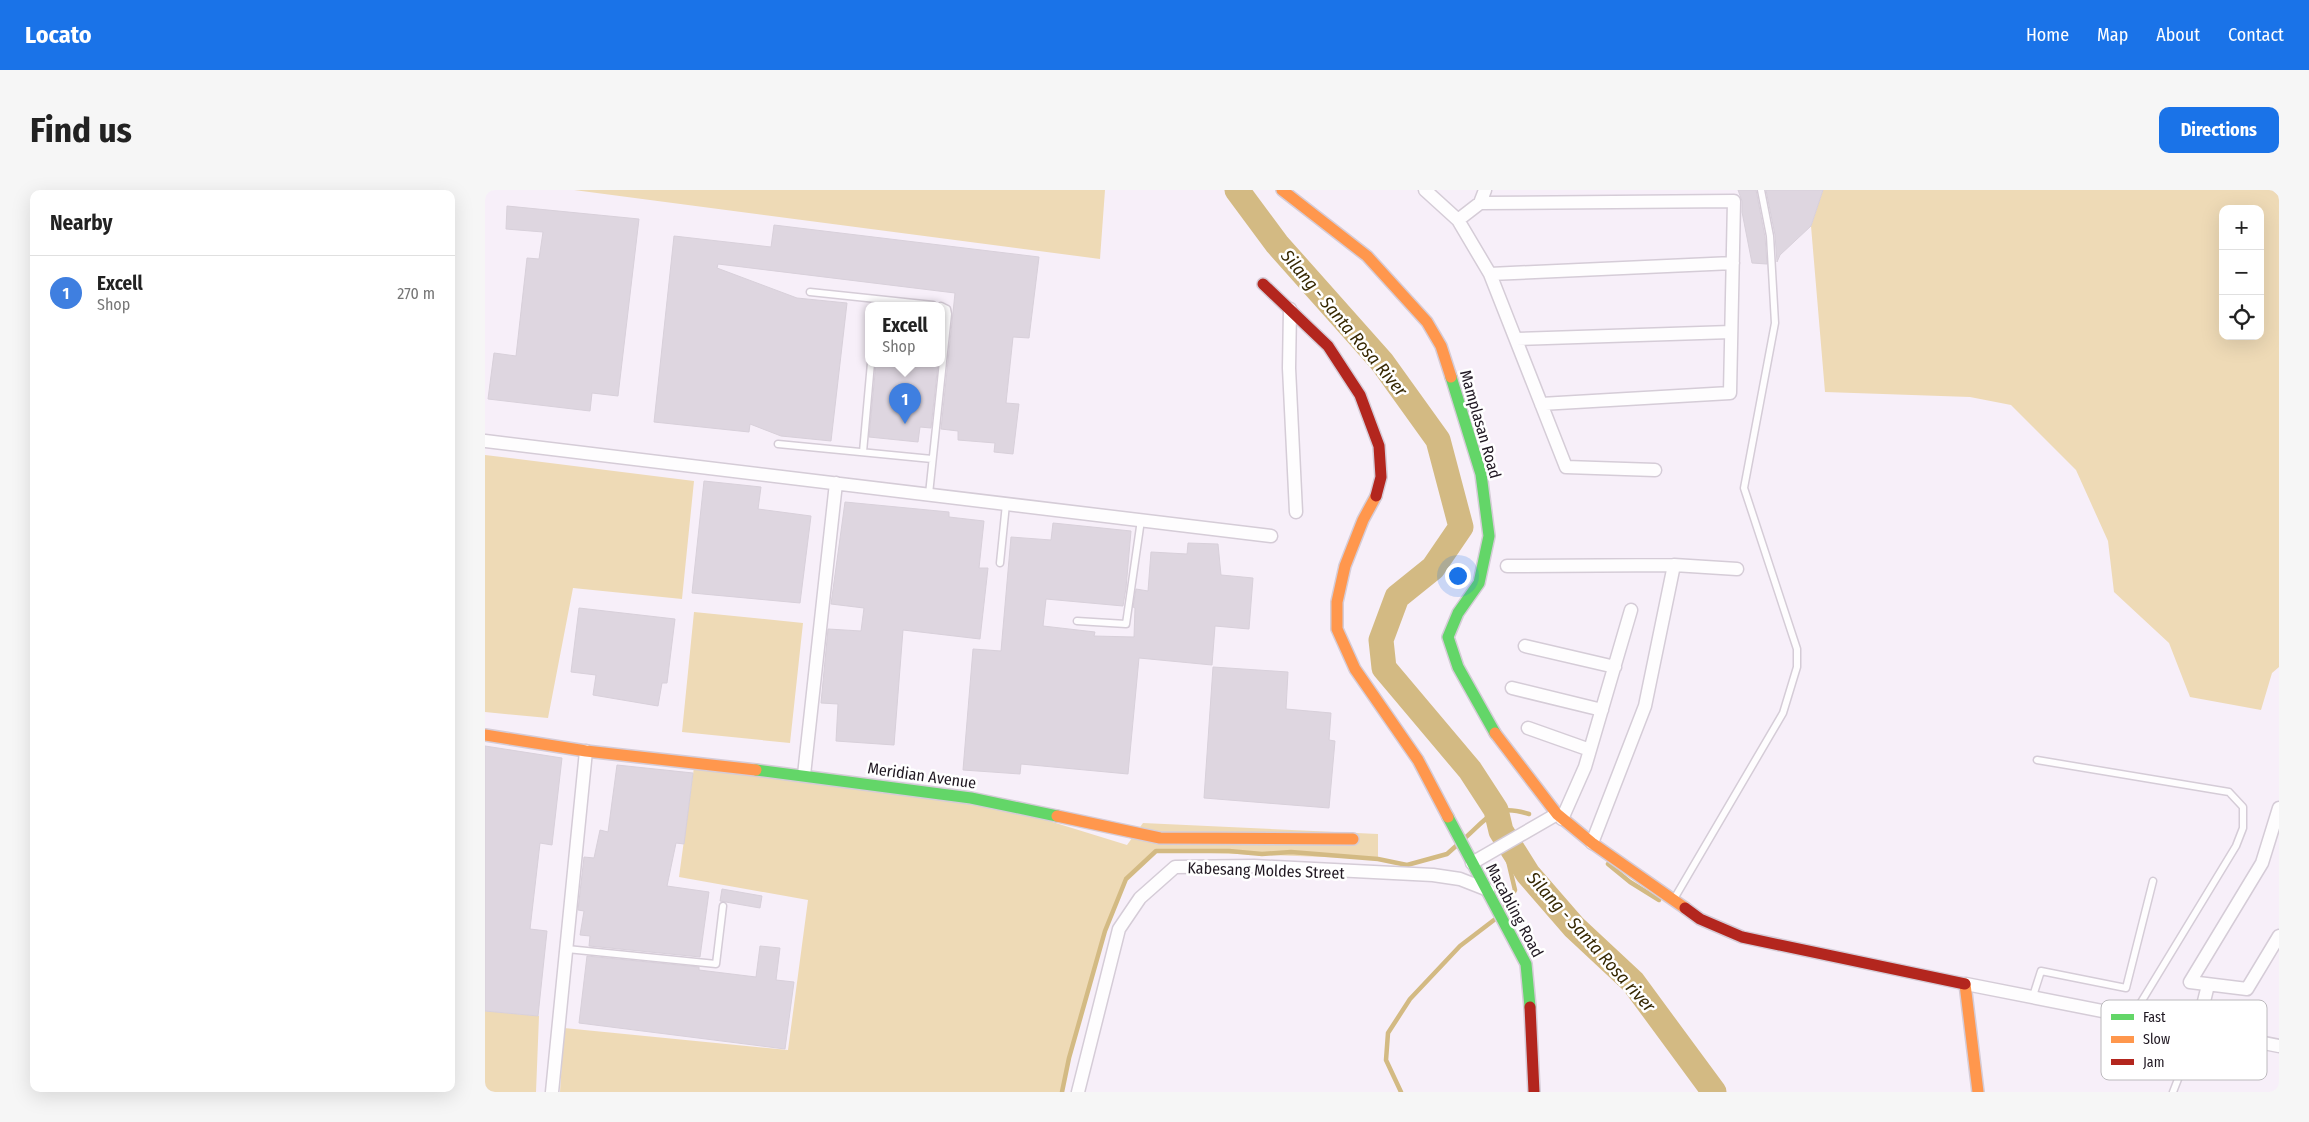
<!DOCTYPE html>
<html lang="en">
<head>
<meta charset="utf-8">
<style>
	:root { --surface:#fff; --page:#f6f6f6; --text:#222; --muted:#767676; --line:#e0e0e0; --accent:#1a73e8 }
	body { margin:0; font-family:"Fira Sans Condensed",sans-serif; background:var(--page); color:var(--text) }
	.controls { position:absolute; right:15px; top:15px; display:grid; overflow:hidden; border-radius:10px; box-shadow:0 5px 20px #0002 }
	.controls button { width:45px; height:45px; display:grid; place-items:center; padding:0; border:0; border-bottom:1px solid var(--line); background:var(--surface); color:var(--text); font:25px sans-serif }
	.you { position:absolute; left:972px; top:385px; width:18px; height:18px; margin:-12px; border:4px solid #fff; border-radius:50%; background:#1a73e8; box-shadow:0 0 0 8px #1a73e833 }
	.badge { display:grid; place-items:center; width:32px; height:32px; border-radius:50%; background:var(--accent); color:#fff; font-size:16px; font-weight:700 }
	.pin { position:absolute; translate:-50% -41px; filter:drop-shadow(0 1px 2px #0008) }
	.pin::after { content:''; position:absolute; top:26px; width:18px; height:15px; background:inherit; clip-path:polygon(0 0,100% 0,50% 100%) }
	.popup { position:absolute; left:380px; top:112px; width:80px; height:65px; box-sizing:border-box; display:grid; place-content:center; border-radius:10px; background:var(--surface); filter:drop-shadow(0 1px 4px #0005); font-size:16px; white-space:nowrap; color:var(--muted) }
	.popup b { font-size:19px; color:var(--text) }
	.popup::after { content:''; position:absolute; left:50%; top:100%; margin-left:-10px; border:10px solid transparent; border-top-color:var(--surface) }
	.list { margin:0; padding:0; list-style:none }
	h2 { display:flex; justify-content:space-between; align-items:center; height:65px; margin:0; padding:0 20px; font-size:21px }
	h2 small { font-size:16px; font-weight:400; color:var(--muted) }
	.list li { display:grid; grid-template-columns:32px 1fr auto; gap:15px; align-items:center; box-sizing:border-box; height:75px; padding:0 20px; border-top:1px solid var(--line) }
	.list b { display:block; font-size:19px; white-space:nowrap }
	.list p { margin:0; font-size:16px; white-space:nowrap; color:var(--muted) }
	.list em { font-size:16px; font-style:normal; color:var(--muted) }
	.icon { flex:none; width:28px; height:28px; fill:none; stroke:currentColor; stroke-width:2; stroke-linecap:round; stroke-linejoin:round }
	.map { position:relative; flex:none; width:1794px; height:902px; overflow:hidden; border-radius:10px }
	header { display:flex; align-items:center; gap:30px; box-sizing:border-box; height:70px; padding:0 25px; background:var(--accent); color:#fff }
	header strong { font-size:24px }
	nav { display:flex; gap:28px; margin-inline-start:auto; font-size:18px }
	.intro { display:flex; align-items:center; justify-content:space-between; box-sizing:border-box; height:120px; padding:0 30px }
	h1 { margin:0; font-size:35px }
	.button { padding:12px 22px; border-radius:10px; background:var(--accent); color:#fff; font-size:18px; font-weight:700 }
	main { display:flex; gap:30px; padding:0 30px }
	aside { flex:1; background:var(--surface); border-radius:10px; box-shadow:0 5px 20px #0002 }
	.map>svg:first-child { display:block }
	.green { fill:#eedab6; fill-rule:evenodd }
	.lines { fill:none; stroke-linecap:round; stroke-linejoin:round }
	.stream { stroke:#d3ba83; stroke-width:4.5 }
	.river { stroke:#d3ba83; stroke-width:25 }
	.building { fill:#ded6e0; stroke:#d8d0da }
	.lane-casing { stroke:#d5ccd7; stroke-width:9 }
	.street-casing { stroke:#d5ccd7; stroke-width:15 }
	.fast-casing { stroke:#d5ccd7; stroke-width:14 }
	.slow-casing { stroke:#d5ccd7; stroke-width:14 }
	.jam-casing { stroke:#d5ccd7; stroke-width:14 }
	.lane { stroke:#fefdfe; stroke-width:6 }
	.street { stroke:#fefdfe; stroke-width:12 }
	.fast { stroke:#63d668; stroke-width:11 }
	.slow { stroke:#ff974d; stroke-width:11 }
	.jam { stroke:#b3261e; stroke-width:11 }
	.labels { text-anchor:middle; stroke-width:5; stroke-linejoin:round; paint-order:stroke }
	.street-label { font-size:16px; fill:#201822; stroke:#fff }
	.water-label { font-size:18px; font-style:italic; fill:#372903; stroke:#fff }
	.key { fill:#fff; stroke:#bcbabd; stroke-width:1 }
	.key-label { font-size:14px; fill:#201822 }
</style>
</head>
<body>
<header>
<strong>Locato</strong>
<nav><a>Home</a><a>Map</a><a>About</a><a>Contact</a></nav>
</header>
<div class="intro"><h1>Find us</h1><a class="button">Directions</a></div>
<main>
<aside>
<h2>Nearby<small></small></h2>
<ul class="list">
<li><span class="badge" style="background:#3f7fe0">1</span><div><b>Excell</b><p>Shop</p></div><em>270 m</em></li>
</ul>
</aside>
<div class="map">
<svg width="1794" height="902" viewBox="0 0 1794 902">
	<rect width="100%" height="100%" fill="#f7eff9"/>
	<path class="green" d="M89 0H620L615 69Z
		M1338 0H1787L1794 6V477L1787 483 1776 520 1705 507 1684 453 1629 402 1623 351 1591 280 1526 215 1485 207 1340 202 1326 36ZM1738 19H1775V146H1738Z
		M0 265 209 291 197 409 88 398 63 528 0 522Z
		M209 422 318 433 305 553 197 542Z
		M209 577 487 607 642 655 658 633 893 644V669L671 661 641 689 620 741 584 868 577 902H75L79 838 303 860 323 710 194 687Z
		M0 821 54 826 51 902H0Z"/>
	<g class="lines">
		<path class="stream" d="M1011 620 1030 700 1019 719
			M979 649C1004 627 1009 613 1044 624
			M1123 674 1145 692 1174 710
			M577 902 584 868 620 741 641 689 671 661H744L777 664 806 662 893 669 922 675 962 664 971 656
			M916 902 901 870 903 843 925 809 975 756 1009 730"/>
		<path class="river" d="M752 0 792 54 897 172 953 250 976 337 948 378 912 407 896 450 899 478 985 580 1011 620 1016 641 1043 684 1089 737 1148 792 1229 902"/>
	</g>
	<path class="building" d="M1253 0H1271L1280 47 1282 74 1267 73 1257 22V11Z
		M1281 0H1338L1326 36 1295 65 1292 72 1290 45Z
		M22 16 154 29 133 206 107 203 105 221 3 209 9 163 31 166 42 68 54 69 58 42 21 39Z
		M289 35 554 67 544 148 528 147 521 213 534 214 528 264 509 262 510 253 473 250V241L456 239 470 103 233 74 232 78 312 108 362 113 346 251 296 246 265 234 264 242 169 232 189 46 286 57Z
		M391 173H453L446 238 435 237 433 252 384 247Z
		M219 291 276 297 273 319 326 326 315 413 207 403Z
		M360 312 464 322V327L499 331 494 378H503L495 449 418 440 409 555 351 551 353 514 336 513 343 439 376 441 379 418 346 414Z
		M568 333 646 341 641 398 638 416 561 409 558 436 610 442 609 446 649 447 650 418 648 417 651 399 663 401 666 362 702 364 703 353 733 354 736 385 768 388 764 439 730 436 727 475 654 468 643 584 536 574 535 584 478 580 488 459 516 461 526 347 566 350Z
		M94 418 190 429 182 493H177L173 516 108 505 111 485 86 482Z
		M728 477 803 482 801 519 846 523 844 550 850 551 844 618 719 608Z
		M0 556 77 568 67 655 55 653 45 739 62 741 53 826 0 821Z
		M132 575 208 583 199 654 191 653 182 696 224 702 215 767 104 756 105 746 95 745 99 721 93 720 99 667 109 668 115 640 123 642Z
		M237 699 277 706 275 718 235 711Z
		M275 756 295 758 291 790 309 792 300 859 94 833 102 766 214 777V780L271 787Z"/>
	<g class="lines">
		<g class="lane-casing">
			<path id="lane" d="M325 102 448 115
				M293 254 447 269
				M378 262 386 173
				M444 304 463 124 462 119 456 116
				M515 373 521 314
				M592 431 641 434 656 330
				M1552 570 1744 602 1758 617V638L1751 656 1647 827
				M1189 709 1298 523 1312 477V459L1259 298 1290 133 1285 46 1276 0
				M82 759 231 774 238 716
				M1548 806 1556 781 1641 798 1668 691
				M1688 902 1712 840"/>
		</g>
		<g class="street-casing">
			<path id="street" d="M940 0 973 30 1005 84 1081 277 1170 280
				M995 13 1000 0
				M973 30 995 13 1249 11 1245 203 1056 214
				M1005 84 1248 73
				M805 119 804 178 811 322
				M1031 149 1246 142
				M0 251 786 346
				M1022 376 1189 375
				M1040 456 1130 477
				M1027 498 1117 520
				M1043 538 1105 560
				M319 585 351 293
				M1794 618 1777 673 1705 792 1762 799 1794 746
				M1077 629 1100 577 1146 420
				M1107 653 1160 516 1189 375 1252 379
				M987 673 1072 624
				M1481 794 1794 856
				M1712 840 1723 795
				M67 902 101 561
				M593 902 634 739 655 708 690 677 769 676 948 685 975 689 1003 700"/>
		</g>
		<g class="fast-casing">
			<path id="fast" d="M966 187 996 284 1004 346 994 393 973 423 963 447 973 477 1010 543
				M271 580 486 608 572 626
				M963 627 1041 774 1045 817"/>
		</g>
		<g class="slow-casing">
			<path id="slow" d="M797 0 882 66 942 132 956 156 966 187
				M891 306 878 330 860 376 852 412V439L870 479 933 570 963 627
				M1010 543 1072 624 1107 653 1200 718
				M0 545 101 561 271 580
				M572 626 675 648 868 649
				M1480 794 1493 902"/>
		</g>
		<g class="jam-casing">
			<path id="jam" d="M778 94 843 156 875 205 894 256 896 287 891 306
				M1200 718 1215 729 1257 747 1480 794
				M1045 817 1049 902"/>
		</g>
		<use href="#lane" class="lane"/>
		<use href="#street" class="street"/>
		<use href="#fast" class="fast"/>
		<use href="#slow" class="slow"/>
		<use href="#jam" class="jam"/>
	</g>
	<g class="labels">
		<g class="street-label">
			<text transform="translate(996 234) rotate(74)" y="6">Mamplasan Road</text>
			<text transform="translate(437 585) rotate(8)" y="6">Meridian Avenue</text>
			<text transform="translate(781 680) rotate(2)" y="6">Kabesang Moldes Street</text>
			<text transform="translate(1030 720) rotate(62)" y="6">Macabling Road</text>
		</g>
		<g class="water-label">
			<text transform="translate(859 133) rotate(50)" y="6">Silang - Santa Rosa River</text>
			<text transform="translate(1106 752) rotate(48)" y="6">Silang - Santa Rosa river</text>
		</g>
	</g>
	<rect x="1616" y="810" width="166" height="80" rx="8" class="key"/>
	<rect x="1626" y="824" width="23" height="6" fill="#63d668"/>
	<rect x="1626" y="846" width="23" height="7" fill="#ff974d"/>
	<rect x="1626" y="869" width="23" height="6" fill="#b3261e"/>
	<g class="key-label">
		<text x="1658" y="832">Fast</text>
		<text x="1658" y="854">Slow</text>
		<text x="1658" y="877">Jam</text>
	</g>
</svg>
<div class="controls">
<button>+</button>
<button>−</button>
<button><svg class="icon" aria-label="locate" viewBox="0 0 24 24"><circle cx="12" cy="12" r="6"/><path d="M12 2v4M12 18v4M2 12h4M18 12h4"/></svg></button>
</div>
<div class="you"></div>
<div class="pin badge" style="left:420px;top:234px;background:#3f7fe0">1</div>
<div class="popup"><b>Excell</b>Shop</div>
</div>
</main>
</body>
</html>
